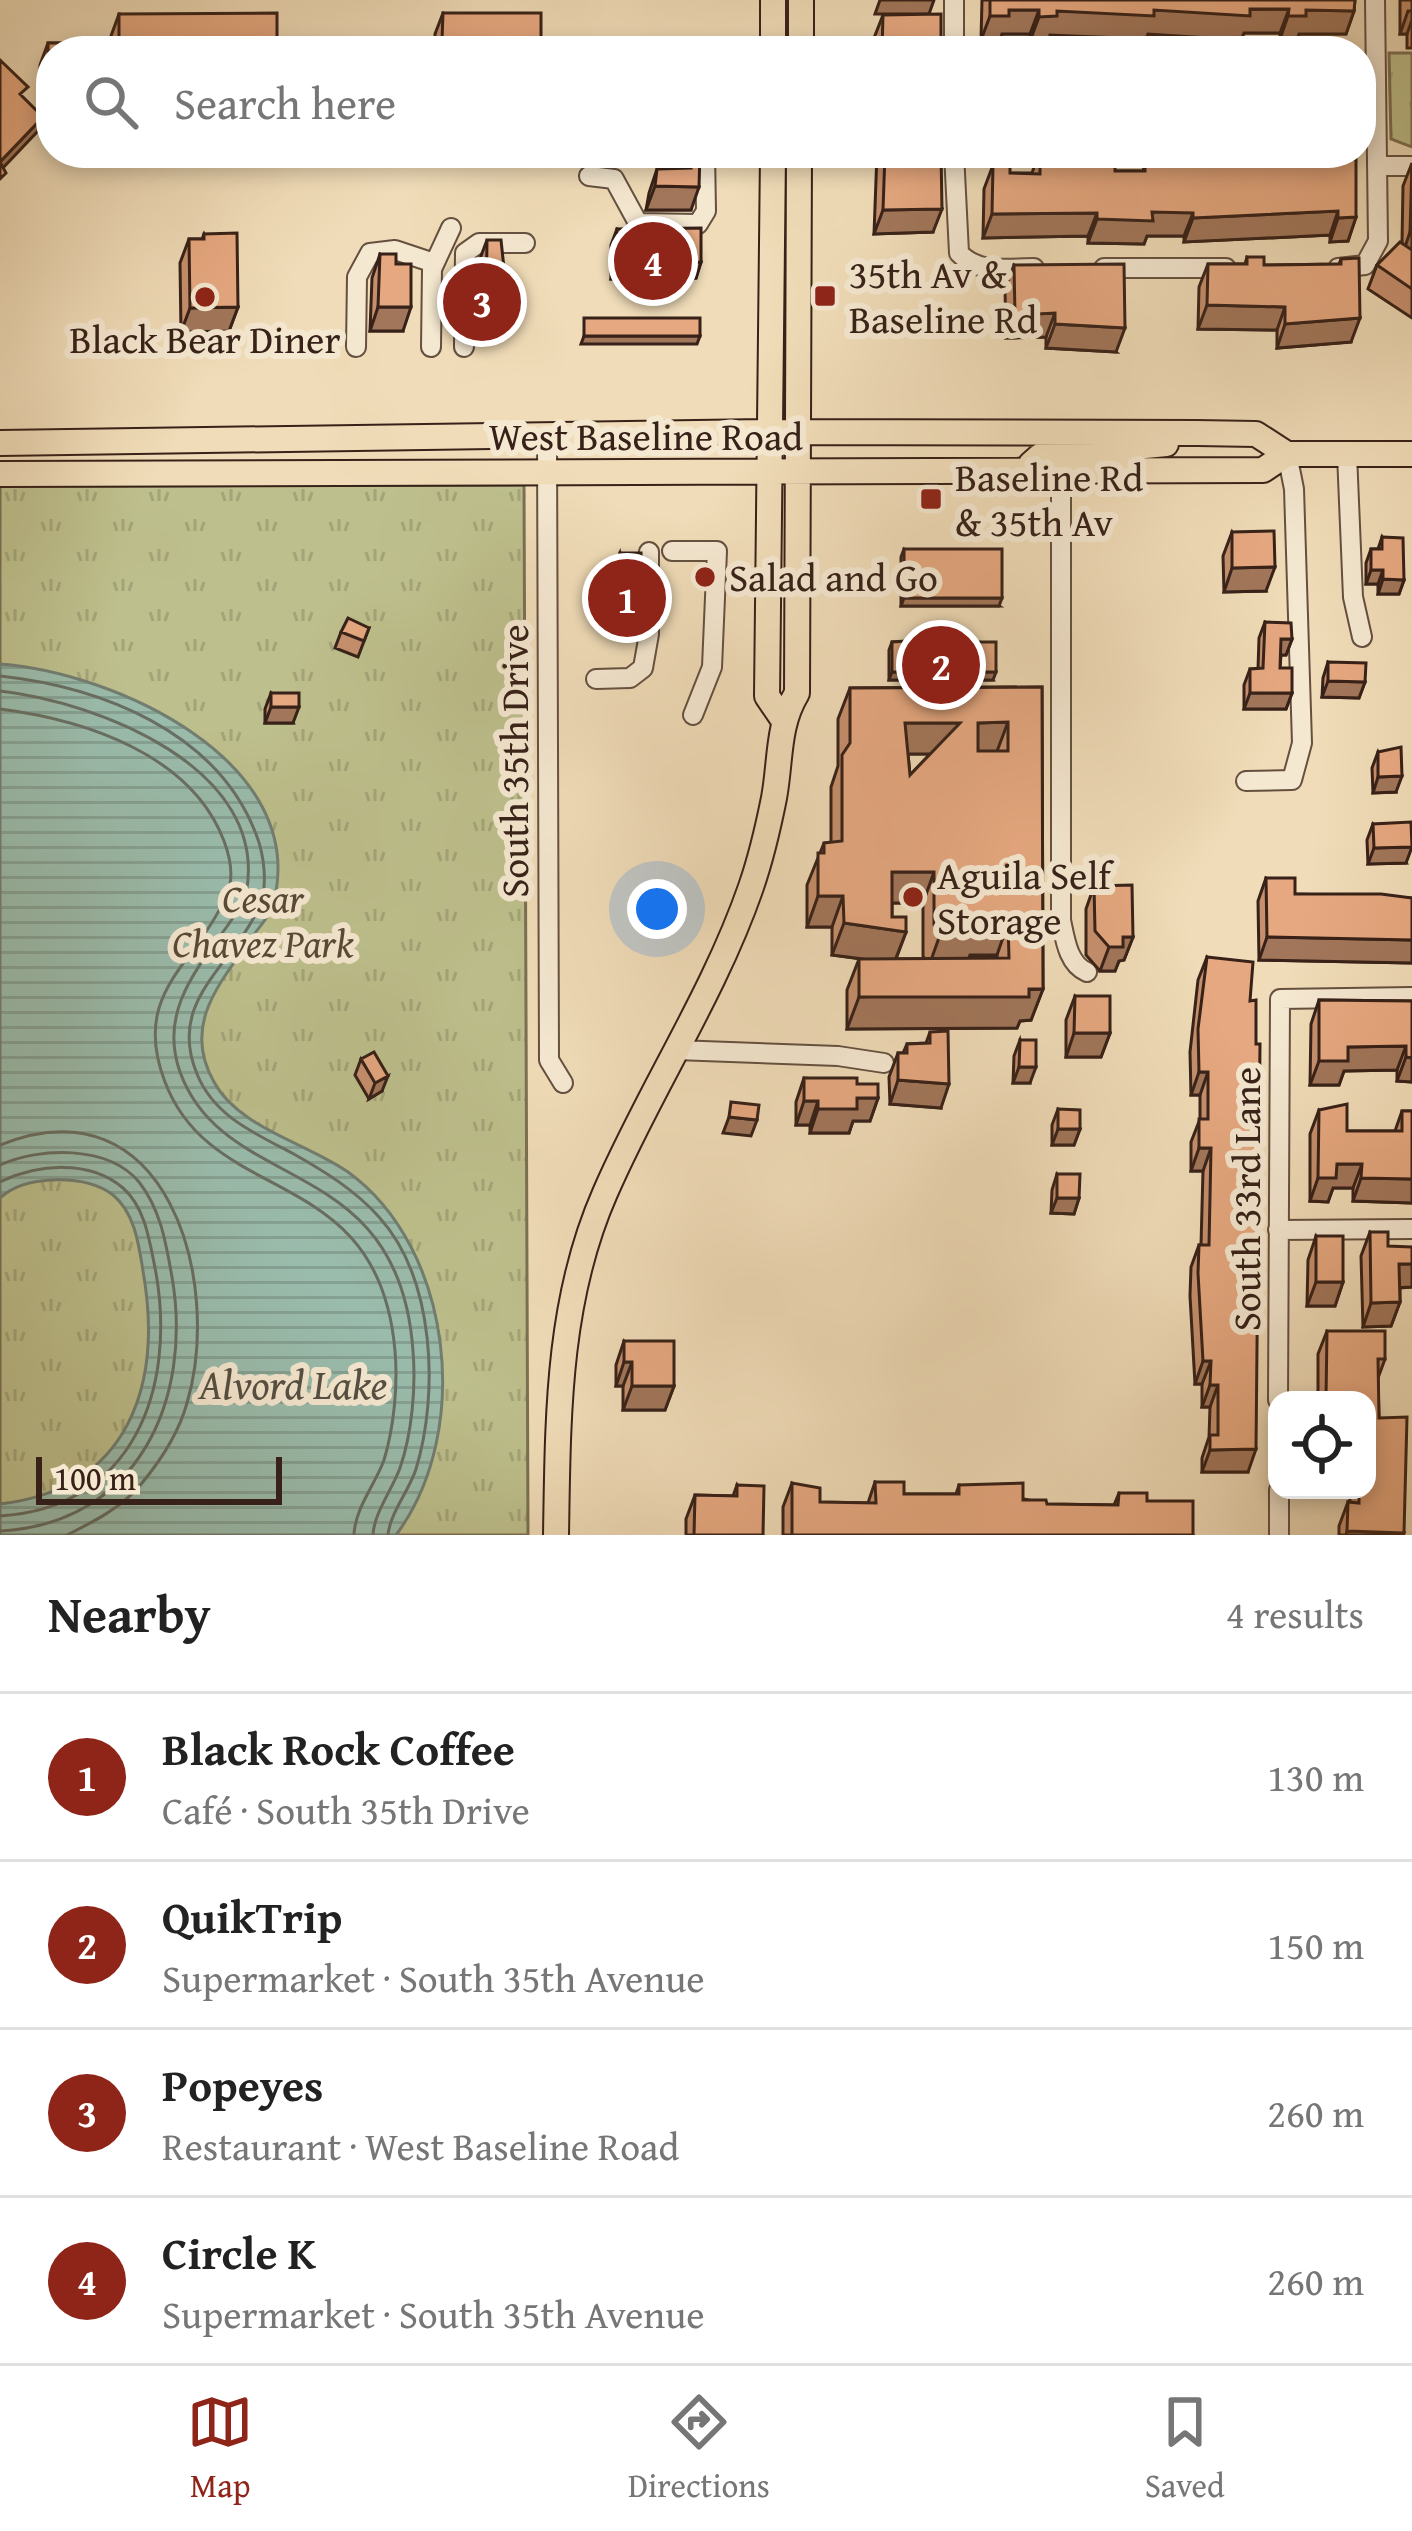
<!DOCTYPE html>
<html lang="en">
<head>
<meta charset="utf-8">
<style>
	:root { --surface:#fff; --page:#f2f2f2; --text:#222; --muted:#767676; --line:#e0e0e0; --accent:#8f2418 }
	body { margin:0; font-family:"Gentium Book Plus",serif; background:var(--page); color:var(--text) }
	.controls { position:absolute; right:36px; bottom:36px; display:grid; overflow:hidden; border-radius:24px; box-shadow:0 6px 18px #0003 }
	.controls button { width:108px; height:108px; display:grid; place-items:center; padding:0; border:0; border-bottom:3px solid var(--line); background:var(--surface); color:var(--text); font:60px sans-serif }
	.scale { position:absolute; left:36px; bottom:30px; width:246px; box-sizing:border-box; padding-left:12px; border:6px solid #372118; border-top:0; font-size:33px; line-height:42px; white-space:nowrap; color:#372118; -webkit-text-stroke:9px #f5e8d1; paint-order:stroke }
	.you { position:absolute; left:657px; top:909px; width:42px; height:42px; margin:-30px; border:9px solid #fff; border-radius:50%; background:#1a73e8; box-shadow:0 0 0 18px #1a73e833 }
	.badge { display:grid; place-items:center; width:78px; height:78px; border-radius:50%; background:var(--accent); color:#fff; font-size:39px; font-weight:700 }
	.pin { position:absolute; translate:-50% -50%; border:6px solid #fff; box-shadow:0 3px 12px #0006 }
	.list { margin:0; padding:0; list-style:none }
	h2 { display:flex; justify-content:space-between; align-items:center; height:156px; margin:0; padding:0 48px; font-size:51px }
	h2 small { font-size:39px; font-weight:400; color:var(--muted) }
	.list li { display:grid; grid-template-columns:78px 1fr auto; gap:36px; align-items:center; box-sizing:border-box; height:168px; padding:0 48px; border-top:3px solid var(--line) }
	.list b { display:block; font-size:45px; white-space:nowrap }
	.list p { margin:0; font-size:39px; white-space:nowrap; color:var(--muted) }
	.list em { font-size:39px; font-style:normal; color:var(--muted) }
	.icon { flex:none; width:66px; height:66px; fill:none; stroke:currentColor; stroke-width:2; stroke-linecap:round; stroke-linejoin:round }
	.map { position:relative; flex:none; width:1412px; height:1535px; overflow:hidden }
	.search { position:absolute; background:var(--surface); box-shadow:0 6px 18px #0003; left:36px; right:36px; top:36px; height:132px; display:flex; align-items:center; gap:30px; box-sizing:border-box; padding:0 42px; border-radius:48px; color:var(--muted); font-size:45px }
	.sheet { height:828px; background:var(--surface) }
	nav { display:flex; justify-content:space-around; align-items:center; box-sizing:border-box; height:168px; border-top:3px solid var(--line); background:var(--surface); font-size:33px; color:var(--muted) }
	nav a { display:grid; justify-items:center; gap:6px }
	nav .on { color:var(--accent) }
	.map>svg:first-child { display:block }
	.park { fill:url(#park-tufts); stroke:#7a7052; stroke-width:3 }
	.water { fill:url(#water-rules); stroke:#727e71; stroke-width:3 }
	.lines { fill:none; stroke-linecap:round; stroke-linejoin:round }
	.shore { stroke:#686e62; stroke-width:3 }
	.minor-casing { stroke:#655040; stroke-width:22 }
	.major-casing { stroke:#372118; stroke-width:28 }
	.minor { stroke:#f5e8d1; stroke-width:18 }
	.major { stroke:#f0dcb8; stroke-width:24 }
	.wall { fill:#c6906e; stroke:#372118; stroke-width:3; fill-rule:evenodd }
	.shaded-wall { fill:#a1765a; stroke:#372118; stroke-width:3 }
	.building { fill:#e6a880; stroke:#372118; stroke-width:3; fill-rule:evenodd }
	.poi-dot { fill:#8f2418; stroke:#f5e8d1; stroke-width:4.5 }
	.labels { text-anchor:middle; stroke-width:12; stroke-linejoin:round; paint-order:stroke }
	.poi-label { font-size:39px; fill:#372118; stroke:#f5e8d1; text-anchor:start }
	.street-label { font-size:39px; fill:#372118; stroke:#f5e8d1 }
	.park-label { font-size:39px; font-style:italic; fill:#584835; stroke:#f5e8d1 }
	.water-label { font-size:42px; font-style:italic; fill:#555044; stroke:#f5e8d1 }
</style>
</head>
<body>
<div class="map">
<svg width="1412" height="1535" viewBox="0 0 1412 1535">
	<defs>
		<pattern id="park-tufts" width="24" height="20" patternUnits="userSpaceOnUse" patternTransform="scale(3)"><rect width="24" height="20" fill="#bdbf8c"/><path d="M3 7l-1-3M5 7V3M7 7l1-3M15 17l-1-3M17 17v-4M19 17l1-3" fill="none" stroke="#a3a478"/></pattern>
		<pattern id="water-rules" width="6" height="5" patternUnits="userSpaceOnUse" patternTransform="scale(3)"><rect width="6" height="5" fill="#9abcac"/><path d="M0 2.5h6" fill="none" stroke="#85a193"/></pattern>
	</defs>
	<rect width="100%" height="100%" fill="#f0dcb8"/>
	<filter id="stains"><feTurbulence type="fractalNoise" baseFrequency=".00167" numOctaves="4"/><feColorMatrix values="0 0 0 0 .2 0 0 0 0 .09 0 0 0 0 .02 0 0 0 .5 -.17"/></filter>
	<radialGradient id="worn" r=".72"><stop offset=".6" stop-color="#630" stop-opacity="0"/><stop offset="1" stop-color="#630" stop-opacity=".3"/></radialGradient>
	<path class="park" d="M1389 53H1412V147L1391 139Z
		M524 485 528 1535H0V486Z"/>
	<path class="water" d="M0 664C113 672 312 761 273 905 270 916 259 927 253 936 221 982 181 1024 214 1082 239 1128 307 1143 348 1172 453 1248 473 1432 396 1535H0V1504C129 1489 163 1385 143 1271 139 1246 135 1213 113 1195 96 1182 72 1179 51 1180 32 1181 14 1185 0 1198Z"/>
	<g class="lines">
		<path class="shore" d="M0 676C102 687 217 732 256 834 264 854 268 885 260 905 234 966 166 999 197 1074 214 1116 254 1133 292 1153 324 1171 355 1190 379 1217 435 1279 439 1393 416 1469 409 1491 390 1513 388 1535
			M0 691C97 702 271 768 246 894 244 905 234 915 228 925 195 971 159 1013 180 1072 225 1196 399 1151 413 1351 416 1388 412 1433 400 1468 392 1490 374 1513 373 1535
			M0 709C85 720 191 754 224 841 230 857 234 878 227 894 197 965 130 991 165 1082 213 1209 379 1162 395 1351 398 1385 394 1427 384 1460 375 1485 355 1508 354 1535
			M0 1145C167 1078 223 1281 187 1403 179 1432 161 1460 142 1483 123 1507 93 1522 67 1535
			M0 1165C40 1147 108 1145 139 1182 161 1210 166 1244 172 1277 193 1399 138 1524 0 1531
			M0 1182C37 1164 90 1159 123 1188 146 1208 150 1244 156 1273 176 1388 134 1508 0 1516"/>
		<g class="minor-casing">
			<path id="minor" d="M954 0V51
				M954 153 959 253C978 274 1007 268 1034 268
				M1377 166H1412
				M589 176 614 179 638 223 698 224 706 211 705 153
				M1104 268H1226
				M1338 268 1365 265 1378 241 1375 0
				M356 347 357 277 370 253 395 250 434 263
				M431 347 432 269 451 228
				M464 347 465 253 479 243H525
				M547 435 549 1060 563 1083
				M1347 454 1353 597 1362 637
				M1061 471V920C1065 939 1068 964 1087 972
				M672 551H717L712 667 693 715
				M596 679 630 678 643 668 649 634V552
				M1246 781 1292 780 1302 743 1294 489 1287 454
				M676 1050 838 1056 884 1063
				M1278 1230 1412 1229
				M1278 1400 1280 999 1412 997
				M1279 1490V1535"/>
		</g>
		<g class="major-casing">
			<path id="major" d="M773 51V0
				M801 51V0
				M773 153 767 696 782 718
				M0 443 772 432 1197 433 1256 434 1287 454H1412
				M1031 464 1040 456 1166 444
				M0 474 1263 470 1287 454
				M556 1535C558 1419 557 1302 605 1193 650 1089 714 994 751 887 761 858 768 828 774 798 781 760 777 726 797 693L799 153"/>
		</g>
		<use href="#minor" class="minor"/>
		<use href="#major" class="major"/>
	</g>
	<path class="wall" d="M982 0H1355L1354 11 1346 34H1299L1297 40 1280 39V33H1244L1241 40 1148 34 1146 39 1050 35 1049 40 1030 41V34H1002L1000 40H981Z
		M1400 0H1412V48H1407V34H1400Z
		M443 13 541 41 51 51V126L50 93H40V65L48 43H111V36L119 14 277 42 435 41V34Z
		M883 15 941 51H874V38Z
		M689 153H700L691 210H646L649 193 657 169 684 168Z
		M877 153H941L933 232 874 234Z
		M1039 153 1115 171H1143L1145 164 1228 161 1231 153 1263 164 1356 217 1348 241 1330 242V235L1184 242V236H1147L1144 244 1088 243V236L983 238 984 189 993 165 1010 173H1032Z
		M1412 163V318L1368 289 1377 265 1402 243 1403 186Z
		M617 229 701 262 696 278 611 279V245Z
		M204 234 238 307 229 331 181 332 180 263 189 239H202Z
		M487 240 492 328 478 332V264Z
		M380 254 396 264 403 331H370L372 278Z
		M1247 257 1264 265 1339 264 1341 259 1351 342 1277 348V330L1198 329 1199 287 1208 264H1245Z
		M1014 265 1116 352 1046 348V337L1006 338 1005 289Z
		M1232 532 1266 591 1224 592 1223 556Z
		M1382 537 1404 580 1399 594H1378V584H1366V563L1371 549H1378Z
		M904 549 999 606H901V557Z
		M620 553 635 610H614V569Z
		M1265 622 1292 639 1286 655H1281L1280 668 1292 693 1286 709H1244V685L1250 669H1258L1259 638Z
		M369 628 358 657 335 648 341 632Z
		M892 642H965L993 680H889V650Z
		M1328 662 1365 682 1359 698 1322 697 1323 678Z
		M1042 687 1043 989 1031 1020 1020 1021 1017 1028 847 1029V990L859 959H862L832 955V927H807V885L824 843 831 842V787L838 766V719L850 688ZM908 754H930L910 775ZM892 903H923V956L925 959H896L906 932 892 917ZM970 955H997V958H969Z
		M271 693 293 723H265V709Z
		M1378 752 1396 792 1373 793 1372 768Z
		M1373 824 1406 863 1368 864 1367 840Z
		M1266 878 1295 894 1412 898V963L1259 960 1258 901Z
		M1094 886 1133 937 1124 960 1119 961 1115 971H1100L1086 955V909Z
		M1207 957 1250 1001 1248 1472H1202V1458L1209 1437 1210 1407H1202V1384H1195L1190 1296 1191 1267 1199 1245H1201L1203 1171H1191V1142L1200 1119V1095H1191L1190 1052 1198 980Z
		M1075 996 1110 1033 1101 1057H1066V1020Z
		M1319 1000 1412 1001V1082L1397 1081V1070L1344 1071 1339 1085H1310L1311 1024Z
		M930 1032 941 1108 890 1104 889 1077 898 1053H903L907 1044 926 1043Z
		M1020 1040 1030 1083H1013L1014 1056Z
		M361 1059 382 1091 369 1099 355 1075Z
		M804 1078 857 1084 878 1098 870 1121H853L849 1133H810V1125H796V1102Z
		M1058 1109 1080 1129 1074 1145H1052V1125Z
		M1319 1110 1347 1131H1395L1402 1111H1412V1203L1353 1201V1188H1333L1328 1202 1310 1201V1134Z
		M1057 1174 1079 1198 1074 1214 1051 1213 1052 1190Z
		M1370 1232 1388 1246 1412 1287 1400 1288V1302L1391 1326 1363 1327 1361 1256Z
		M1316 1236 1343 1282 1335 1306H1307L1308 1260Z
		M1327 1331 1385 1359 1378 1378 1379 1418 1403 1535H1339V1526L1348 1502H1350L1349 1490H1367V1400H1318V1354Z
		M624 1341 674 1386 665 1410H623V1386H616V1365Z
		M875 1482 904 1494H956L959 1485 1047 1504 1114 1505 1119 1493 1147 1501 1193 1535H783V1507L792 1483 820 1502 868 1503Z
		M737 1485 763 1535H686V1519L695 1495 733 1496Z"/>
	<path class="shaded-wall" d="M880 0H934L929 14H875Z
		M1289 9 1280 33H1244L1241 40 1148 34 1146 39 1050 35 1049 40 1030 41 1039 17 1057 11Z
		M1009 10H1039L1030 34H1002L1000 40H981L990 16Z
		M1306 10 1354 11 1346 34H1299L1297 40 1280 39 1288 16Z
		M1408 11H1412V20L1407 34H1400Z
		M48 71H51V90L50 93H40Z
		M43 117 38 131 0 171V162Z
		M655 186 699 187 691 210H646Z
		M942 209 933 232 874 234 883 210Z
		M1178 211 1193 213 1184 236H1147L1144 244 1088 243 1097 219 1152 212Z
		M1338 211 1330 235 1184 242 1193 218Z
		M1097 213 1088 236 983 238 992 214Z
		M1356 217 1348 241 1330 242 1338 218Z
		M1410 232H1412V256H1402Z
		M701 262 696 278 611 279 617 263Z
		M501 304 492 328 478 332 486 308Z
		M1207 305 1285 307 1277 330 1198 329Z
		M238 307 229 331 181 332 190 308Z
		M378 307H411L403 331H370Z
		M1055 313 1046 337 1006 338 1015 315Z
		M1360 318 1351 342 1277 348 1285 324Z
		M1055 324 1125 328 1116 352 1046 348Z
		M584 336H700L697 344H581Z
		M1275 567 1266 591 1224 592 1232 568Z
		M1371 570H1383L1378 584H1366Z
		M1383 579 1404 580 1399 594H1378Z
		M620 594H641L635 610H614Z
		M904 598H1002L999 606H901Z
		M1281 639H1292L1286 655H1275Z
		M892 672H996L993 680H889Z
		M1328 681 1365 682 1359 698 1322 697Z
		M1250 693H1292L1286 709H1244Z
		M271 707H299L293 723H265Z
		M1008 722 996 754H967L978 723Z
		M905 723H960L949 754H894Z
		M1402 776 1396 792 1373 793 1378 777Z
		M1412 847 1406 863 1368 864 1374 848Z
		M892 872H934L923 903H880Z
		M818 896H843L832 927H807Z
		M844 923 906 932 894 963 832 955Z
		M979 923H1008L997 955H970L967 963H930L941 932Z
		M1123 937H1133L1124 960 1119 961 1115 971H1100L1109 947Z
		M1267 937 1412 940V963L1259 960Z
		M1043 989 1031 1020 1020 1021 1017 1028 847 1029 859 997Z
		M1074 1033H1110L1101 1057H1066Z
		M1406 1046 1397 1070 1344 1071 1339 1085H1310L1319 1061 1348 1047Z
		M1406 1057 1412 1058V1082L1397 1081Z
		M1019 1067H1036L1030 1083H1013Z
		M1199 1072H1208L1200 1095H1191Z
		M388 1076 382 1091 369 1099 375 1083Z
		M898 1080 949 1084 941 1108 890 1104Z
		M857 1098H878L870 1121H853L849 1133H810L818 1109Z
		M804 1101H818L810 1125H796Z
		M729 1117 757 1120 751 1136 723 1133Z
		M1058 1129H1080L1074 1145H1052Z
		M1199 1148H1211L1203 1171H1191Z
		M1337 1164H1362L1353 1188H1333L1328 1202 1310 1201 1318 1178Z
		M1361 1178 1412 1179V1203L1353 1201Z
		M1057 1198H1079L1074 1214 1051 1213Z
		M1399 1264H1412V1287L1391 1288Z
		M1316 1282H1343L1335 1306H1307Z
		M1400 1302 1391 1326 1363 1327 1371 1303Z
		M1203 1361H1211L1202 1384H1195Z
		M624 1362H632L623 1386H616Z
		M1210 1385H1218L1210 1407H1202Z
		M632 1386H674L665 1410H623Z
		M1256 1449 1248 1472H1202L1210 1450Z
		M1347 1531 1404 1533 1403 1535H1346Z"/>
	<path class="building" d="M990 0H1355L1354 11 1306 10V16H1288L1289 9H1250V16L1154 10V16L1057 11V16L1039 17V10H1009V16H990Z
		M277 13V42L442 41 443 13H541V41H617V51H51V71H48V43H119V14Z
		M941 14V51H882L883 15Z
		M0 60 28 87 20 94 43 117 0 162 6 173 0 179Z
		M691 153H700L699 187 655 186 657 169 691 168Z
		M885 153H941L942 209 883 210Z
		M1040 153H1072V161H1115V171H1145V164L1179 160 1231 161V153H1263V164L1356 159V217L1338 218V211L1193 218V213L1152 212 1153 221 1097 219V213L992 214 993 165 1010 166V173L1040 174Z
		M1412 163V232H1410Z
		M701 228V262L617 263V229Z
		M237 233 238 307 190 308 189 239H204V234Z
		M487 240H501L506 287 501 304 486 308Z
		M1400 242 1412 250V289L1377 265Z
		M380 254H396V264H411V307H378Z
		M1247 257H1264V265L1341 264V259L1359 258 1360 318 1285 324V307L1207 305 1208 264H1247Z
		M1124 264 1125 328 1055 324V313L1015 315 1014 265Z
		M584 318H700V336H584Z
		M1274 531 1275 567 1232 568V532Z
		M1382 537 1403 538 1404 580 1383 579V570H1371V549H1382Z
		M904 549H1002V598H904Z
		M620 553H641V594H620Z
		M348 618 369 628 364 641 341 632Z
		M1265 622 1291 623 1292 639H1281L1280 668H1292V693H1250V669L1263 668Z
		M965 637V642H996V672H892V642Z
		M1328 662 1366 663 1365 682 1328 681Z
		M1042 687 1043 989H1029V997H859V959L1009 958 1008 923H979V932H941L934 925V872H892V917H906V932L844 923 843 896H818V853H824V843L842 841V755L850 743V688ZM1008 722V751H978V723ZM905 723H960L910 775Z
		M271 693H299V707H271Z
		M1401 747 1402 776 1378 777V752Z
		M1411 822 1412 847 1374 848 1373 824Z
		M1266 878H1295V894H1381L1412 898V940L1267 937Z
		M1132 885 1133 937H1123V947H1109L1095 931 1094 886Z
		M1207 957 1253 962 1250 1001 1256 1000V1044H1260L1256 1449 1210 1450V1435H1218V1385H1210L1211 1361H1203L1198 1273 1199 1245H1209L1211 1148H1199V1119H1208V1072H1199L1198 1029Z
		M1075 996H1110V1033H1074Z
		M1319 1000 1412 1001V1058L1406 1057V1046L1348 1047V1061H1319Z
		M948 1031 949 1084 898 1080V1053H907V1044L930 1043V1032Z
		M1020 1040H1036V1067H1019Z
		M374 1052 388 1076 375 1083 361 1059Z
		M804 1078H857V1084H878V1098H857V1109H818V1101H804Z
		M731 1102 759 1105 757 1120 729 1117Z
		M1347 1104V1131H1402V1111H1412V1179L1361 1178 1362 1164H1337L1336 1178H1318L1319 1110Z
		M1058 1109 1080 1110V1129H1058Z
		M1057 1174H1080L1079 1198H1057Z
		M1370 1232H1388V1246L1412 1247V1264H1399L1400 1302 1371 1303Z
		M1316 1236H1343V1282H1316Z
		M1327 1331H1385V1359H1378L1379 1418 1407 1417 1404 1533 1347 1531 1348 1502 1359 1503V1490H1367V1400L1326 1399Z
		M624 1341H674V1386H632V1362H624Z
		M875 1482H904V1494H959V1485L1023 1483V1500H1046L1047 1504 1118 1505 1119 1493H1147V1501H1193V1535H792V1483L820 1488V1502L876 1503Z
		M737 1485 764 1486 763 1535H694L695 1495 737 1496Z"/>
	<g class="poi-dot">
		<rect x="813" y="284" width="24" height="24" rx="6"/>
		<circle cx="205" cy="297" r="12"/>
		<rect x="919" y="487" width="24" height="24" rx="6"/>
		<circle cx="705" cy="577" r="12"/>
		<circle cx="913" cy="897" r="12"/>
	</g>
	<g class="labels">
		<g class="poi-label">
			<text x="849" y="288">35th Av &amp;<tspan x="849" dy="45">Baseline Rd</tspan></text>
			<text x="205" y="353" text-anchor="middle">Black Bear Diner</text>
			<text x="955" y="491">Baseline Rd<tspan x="955" dy="45">&amp; 35th Av</tspan></text>
			<text x="729" y="591">Salad and Go</text>
			<text x="937" y="889">Aguila Self<tspan x="937" dy="45">Storage</tspan></text>
		</g>
		<g class="street-label">
			<text x="646" y="450">West Baseline Road</text>
			<text transform="translate(514 761) rotate(-90)" y="14">South 35th Drive</text>
			<text transform="translate(1246 1199) rotate(-90)" y="14">South 33rd Lane</text>
		</g>
		<g class="park-label">
			<text x="263" y="912">Cesar<tspan x="263" dy="45">Chavez Park</tspan></text>
		</g>
		<g class="water-label">
			<text x="293" y="1399">Alvord Lake</text>
		</g>
	</g>
	<rect width="100%" height="100%" filter="url(#stains)"/>
	<rect width="100%" height="100%" fill="url(#worn)"/>
</svg>
<div class="controls">
<button><svg class="icon" aria-label="locate" viewBox="0 0 24 24"><circle cx="12" cy="12" r="6"/><path d="M12 2v4M12 18v4M2 12h4M18 12h4"/></svg></button>
</div>
<div class="scale">100 m</div>
<div class="you"></div>
<div class="pin badge" style="left:627px;top:598px">1</div>
<div class="pin badge" style="left:941px;top:665px">2</div>
<div class="pin badge" style="left:482px;top:302px">3</div>
<div class="pin badge" style="left:653px;top:261px">4</div>
<div class="search"><svg class="icon" aria-label="search" viewBox="0 0 24 24"><circle cx="10" cy="10" r="6"/><path d="M15 15l6 6"/></svg>Search here</div>
</div>
<section class="sheet">
<h2>Nearby<small>4 results</small></h2>
<ul class="list">
<li><span class="badge">1</span><div><b>Black Rock Coffee</b><p>Café · South 35th Drive</p></div><em>130 m</em></li>
<li><span class="badge">2</span><div><b>QuikTrip</b><p>Supermarket · South 35th Avenue</p></div><em>150 m</em></li>
<li><span class="badge">3</span><div><b>Popeyes</b><p>Restaurant · West Baseline Road</p></div><em>260 m</em></li>
<li><span class="badge">4</span><div><b>Circle K</b><p>Supermarket · South 35th Avenue</p></div><em>260 m</em></li>
</ul>
</section>
<nav>
<a class="on"><svg class="icon" aria-label="map" viewBox="0 0 24 24"><path d="M3 6l6-2 6 2 6-2v14l-6 2-6-2-6 2zM9 4v14M15 6v14"/></svg>Map</a>
<a><svg class="icon" aria-label="directions" viewBox="0 0 24 24"><path d="M12 3l9 9-9 9-9-9zM9 14v-3h6M13 9l2 2-2 2"/></svg>Directions</a>
<a><svg class="icon" aria-label="saved" viewBox="0 0 24 24"><path d="M7 4h10v16l-5-4-5 4z"/></svg>Saved</a>
</nav>
</body>
</html>
